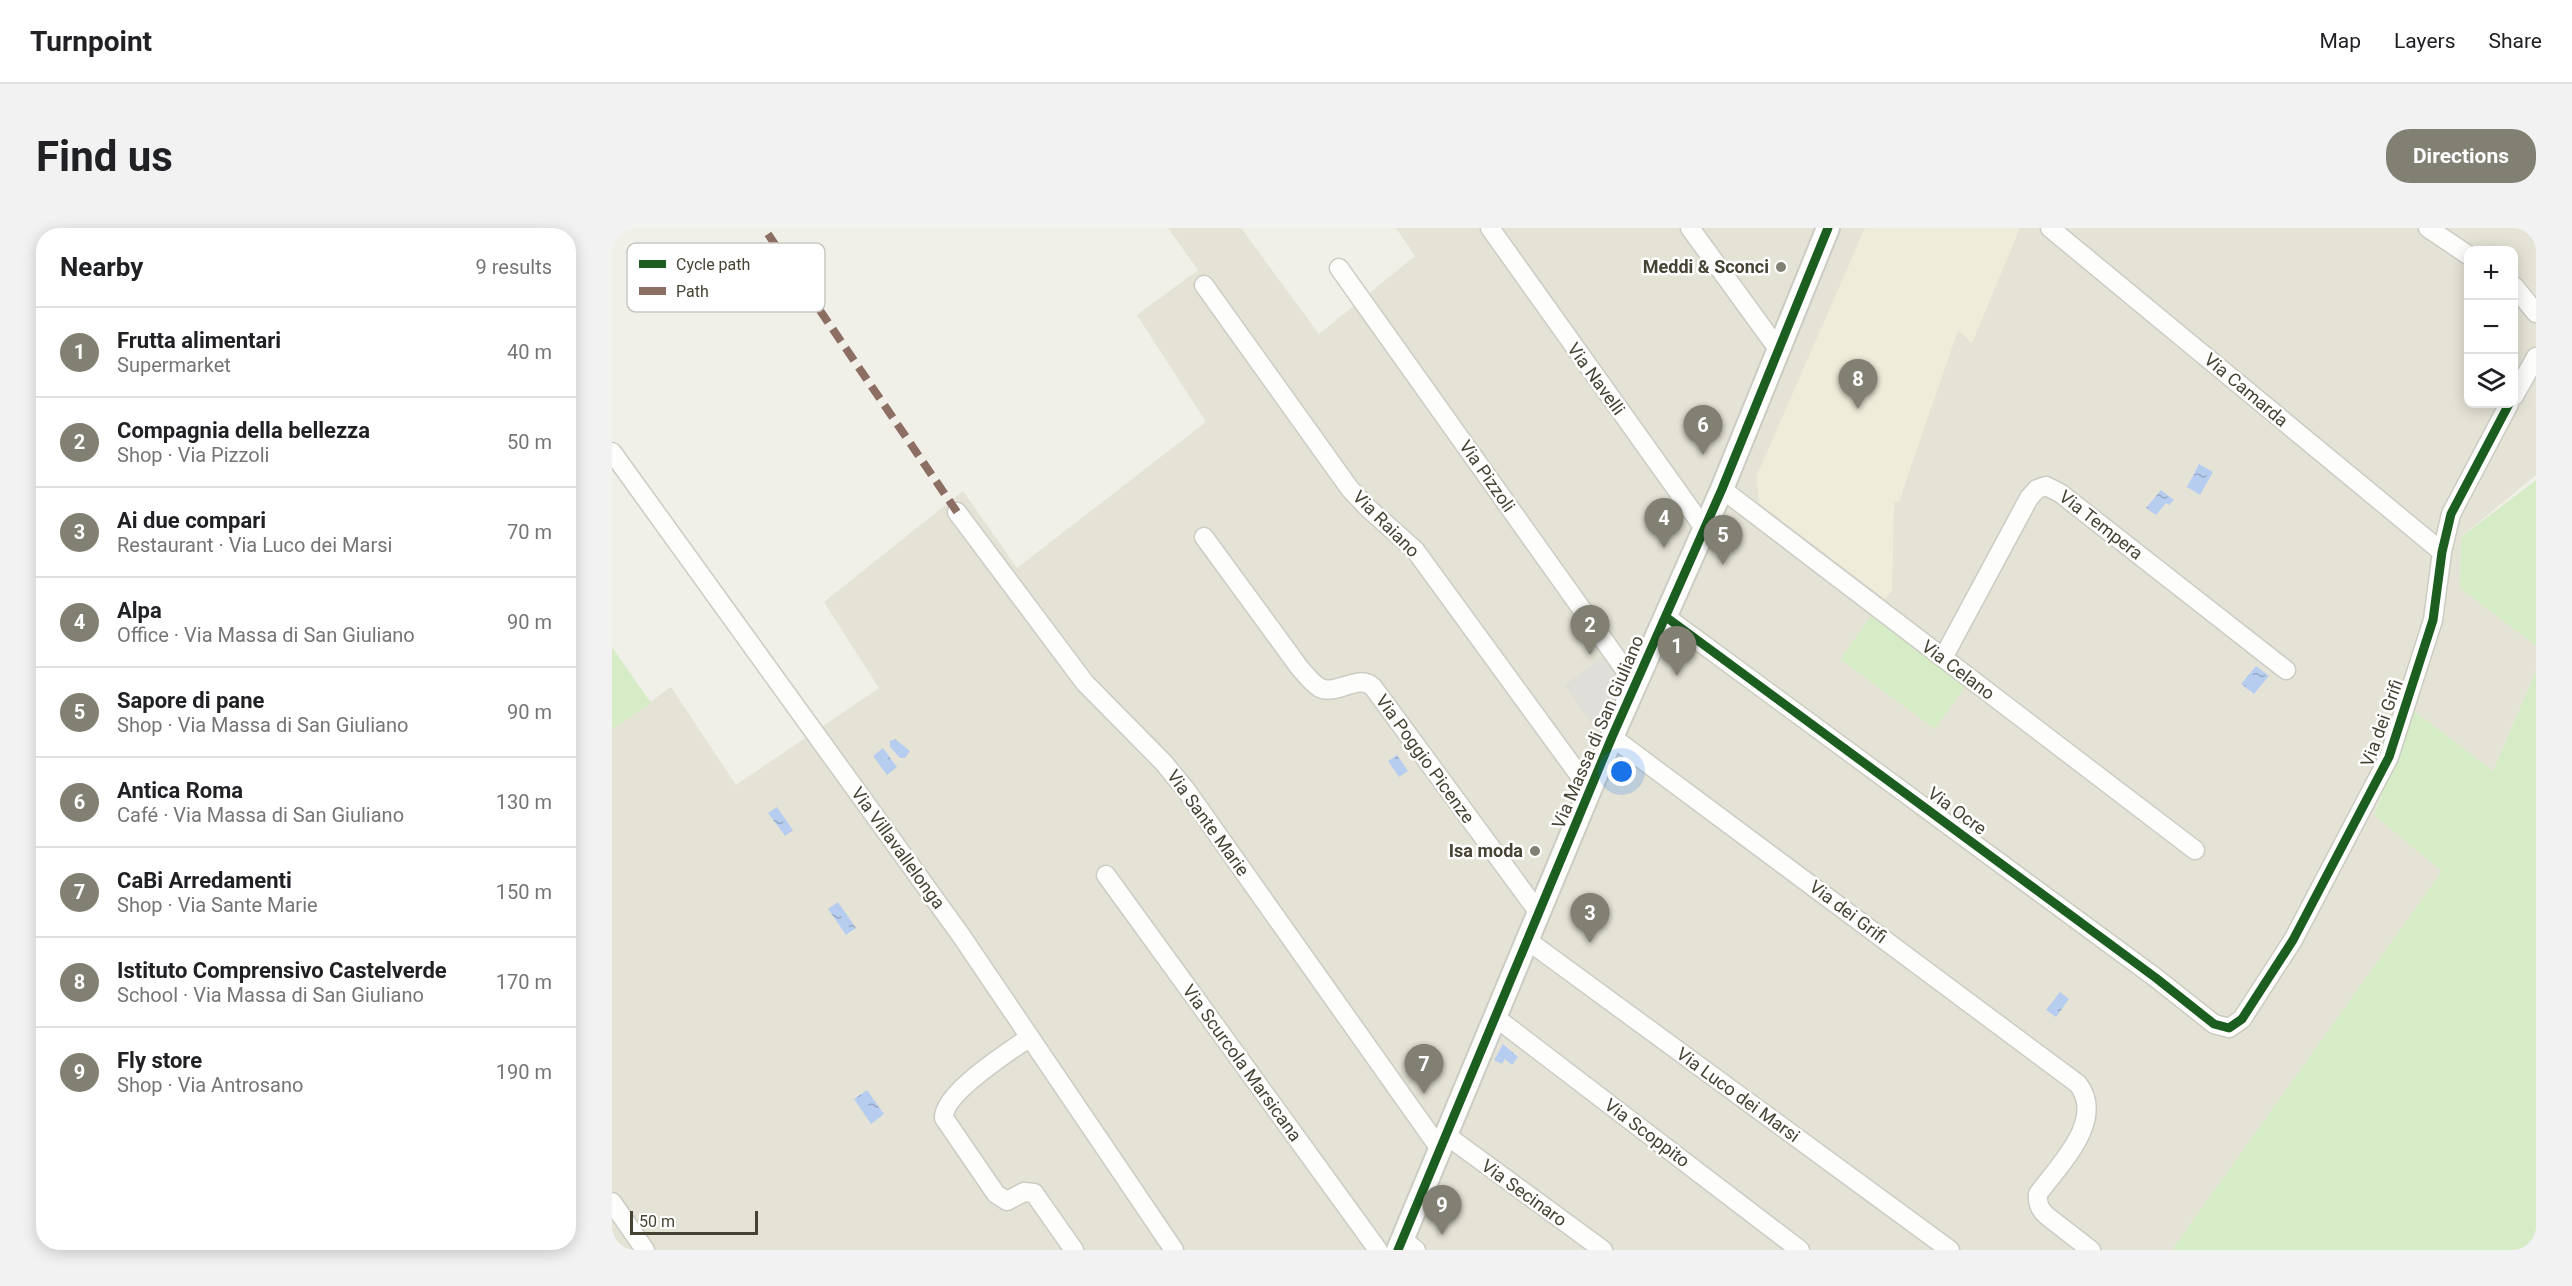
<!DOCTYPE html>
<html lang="en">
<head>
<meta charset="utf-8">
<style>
	:root { --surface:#fff; --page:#f2f2f2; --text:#202124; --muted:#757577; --line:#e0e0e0; --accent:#827f73 }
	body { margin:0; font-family:Roboto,sans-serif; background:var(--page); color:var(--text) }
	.controls { position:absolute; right:18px; top:18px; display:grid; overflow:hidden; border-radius:12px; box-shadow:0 3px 15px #0003 }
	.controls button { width:54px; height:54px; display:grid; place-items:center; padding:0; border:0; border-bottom:2px solid var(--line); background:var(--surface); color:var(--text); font:30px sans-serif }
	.scale { position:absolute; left:18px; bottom:15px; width:128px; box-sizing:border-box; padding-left:6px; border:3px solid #464334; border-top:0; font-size:16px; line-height:21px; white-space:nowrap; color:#464334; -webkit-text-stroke:4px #fff; paint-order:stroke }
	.you { position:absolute; left:1010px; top:544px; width:21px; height:21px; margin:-15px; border:4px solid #fff; border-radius:50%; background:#1a73e8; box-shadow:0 0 0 9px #1a73e833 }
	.badge { display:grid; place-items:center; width:39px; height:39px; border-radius:50%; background:var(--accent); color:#fff; font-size:20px; font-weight:700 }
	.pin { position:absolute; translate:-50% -50px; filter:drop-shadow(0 2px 3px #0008) }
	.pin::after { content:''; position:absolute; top:32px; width:21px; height:18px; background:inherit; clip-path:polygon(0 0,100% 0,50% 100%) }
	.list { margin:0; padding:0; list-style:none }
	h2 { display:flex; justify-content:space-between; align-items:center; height:78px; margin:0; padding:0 24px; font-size:26px }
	h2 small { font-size:20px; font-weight:400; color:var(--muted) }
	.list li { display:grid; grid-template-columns:39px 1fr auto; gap:18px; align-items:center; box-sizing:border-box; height:90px; padding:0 24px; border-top:2px solid var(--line) }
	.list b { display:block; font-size:22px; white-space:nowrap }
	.list p { margin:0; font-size:20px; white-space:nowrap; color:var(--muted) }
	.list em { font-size:20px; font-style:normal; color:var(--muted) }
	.icon { flex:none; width:33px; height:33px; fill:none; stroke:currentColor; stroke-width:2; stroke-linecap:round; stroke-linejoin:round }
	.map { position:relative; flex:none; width:1924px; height:1022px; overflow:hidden; border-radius:24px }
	header { display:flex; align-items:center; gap:36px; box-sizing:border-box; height:84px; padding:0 30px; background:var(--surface); border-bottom:2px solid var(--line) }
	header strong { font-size:28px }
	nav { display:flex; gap:33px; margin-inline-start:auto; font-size:21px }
	.intro { display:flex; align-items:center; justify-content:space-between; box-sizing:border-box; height:144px; padding:0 36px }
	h1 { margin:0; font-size:42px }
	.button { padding:15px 27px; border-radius:24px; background:var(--accent); color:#fff; font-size:21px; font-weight:700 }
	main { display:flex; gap:36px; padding:0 36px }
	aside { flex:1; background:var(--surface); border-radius:24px; box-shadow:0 3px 15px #0003 }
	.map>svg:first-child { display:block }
	.residential { fill:#e5e3d5; fill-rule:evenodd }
	.education { fill:#efedda }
	.grass { fill:#d6ecc7 }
	.parking { fill:#dfded8 }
	.water { fill:url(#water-ripples) }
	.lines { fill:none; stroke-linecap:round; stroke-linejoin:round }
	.minor-casing { stroke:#cccbc4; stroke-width:21 }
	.tertiary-casing { stroke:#cccbc4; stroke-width:26 }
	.minor { stroke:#fdfdfc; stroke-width:18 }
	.tertiary { stroke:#fdfdfc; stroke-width:22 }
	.quiet { stroke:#8d6e63; stroke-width:8; stroke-dasharray:15 8; stroke-linecap:butt }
	.cycleway-casing { stroke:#fff; stroke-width:13 }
	.cycleway { stroke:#1b5e20; stroke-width:9 }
	.poi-dot { fill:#827f73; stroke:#fff; stroke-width:2 }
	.labels { text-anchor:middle; stroke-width:5; stroke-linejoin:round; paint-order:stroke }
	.poi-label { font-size:18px; font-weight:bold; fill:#464334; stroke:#fff; text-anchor:end }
	.street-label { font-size:18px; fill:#464334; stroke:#fff }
	.key { fill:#fff; stroke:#c8c7c2; stroke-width:1.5 }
	.key-label { font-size:16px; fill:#464334 }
</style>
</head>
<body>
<header>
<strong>Turnpoint</strong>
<nav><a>Map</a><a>Layers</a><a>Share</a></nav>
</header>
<div class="intro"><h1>Find us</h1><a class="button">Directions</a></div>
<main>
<aside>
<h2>Nearby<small>9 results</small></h2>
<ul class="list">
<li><span class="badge">1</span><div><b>Frutta alimentari</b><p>Supermarket</p></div><em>40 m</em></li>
<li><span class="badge">2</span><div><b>Compagnia della bellezza</b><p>Shop · Via Pizzoli</p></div><em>50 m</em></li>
<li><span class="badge">3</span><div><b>Ai due compari</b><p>Restaurant · Via Luco dei Marsi</p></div><em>70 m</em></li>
<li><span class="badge">4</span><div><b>Alpa</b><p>Office · Via Massa di San Giuliano</p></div><em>90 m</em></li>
<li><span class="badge">5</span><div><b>Sapore di pane</b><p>Shop · Via Massa di San Giuliano</p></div><em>90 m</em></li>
<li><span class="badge">6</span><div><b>Antica Roma</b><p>Café · Via Massa di San Giuliano</p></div><em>130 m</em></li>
<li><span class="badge">7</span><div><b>CaBi Arredamenti</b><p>Shop · Via Sante Marie</p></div><em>150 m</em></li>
<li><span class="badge">8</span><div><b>Istituto Comprensivo Castelverde</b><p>School · Via Massa di San Giuliano</p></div><em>170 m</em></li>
<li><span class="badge">9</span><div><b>Fly store</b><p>Shop · Via Antrosano</p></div><em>190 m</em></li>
</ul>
</aside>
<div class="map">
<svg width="1924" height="1022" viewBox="0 0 1924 1022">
	<defs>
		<pattern id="water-ripples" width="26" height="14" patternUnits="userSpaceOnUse" patternTransform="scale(1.5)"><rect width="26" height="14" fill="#b7cdf0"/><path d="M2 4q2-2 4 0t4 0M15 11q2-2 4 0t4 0" fill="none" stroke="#97a8c3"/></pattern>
	</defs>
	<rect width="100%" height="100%" fill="#f0efe8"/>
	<path class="residential" d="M556 0H629L707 106 803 28 784 0H1924V247L1849 309 1848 359 1924 418V443L1881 543 1801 483 1762 586 1831 643 1560 1022H0V501L59 459 124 557 267 460 212 374 351 263 405 340 594 194 525 87 586 42ZM1856 22H1902V176H1856Z"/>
	<path class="education" d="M1253 0H1408L1360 115 1346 102 1287 273 1282 275 1280 362 1273 371 1147 275 1145 247Z"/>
	<path class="grass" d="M1924 252V418L1848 360 1849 309Z
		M1261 386 1355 456 1323 501 1228 431Z
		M0 419 39 475 0 501Z
		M1924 443V1022H1560L1830 643 1762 587 1801 482 1881 543Z"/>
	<path class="parking" d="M998 424 1013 447 996 490 983 500 953 457Z"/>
	<path class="water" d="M1587 236 1601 244 1588 267 1575 259Z
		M1549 262 1562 272 1557 277 1554 275 1544 287 1534 280Z
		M1644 438 1657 448 1642 466 1629 456Z
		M283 511 298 523 293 530H288L278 519V513Z
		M271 520 285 539 275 547 261 528Z
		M785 527 796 543 787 549 776 533Z
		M165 579 181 602 173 608 156 585Z
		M226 674 244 700 234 707 216 681Z
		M1448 764 1457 771 1444 789 1434 782Z
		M891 816 906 829 900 837 893 831 890 836 882 832Z
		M255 862 272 886 259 896 242 871Z"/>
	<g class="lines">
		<g class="minor-casing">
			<path id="minor" d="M878 0 1092 300
				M1078 0 1166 121
				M1438 0 1830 324
				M1816 0 1856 27
				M727 40 1023 456
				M592 57 738 261 757 281 803 322 978 562
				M1902 58 1924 85
				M1902 168 1924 129
				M0 224 348 706 562 1022
				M1110 261 1583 622
				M345 284 473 455 551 534 574 562 828 921
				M592 309 687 439C693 446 700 455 708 460 725 468 746 445 761 459L927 685
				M1054 389 1544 750 1602 796 1617 800 1630 791 1681 712 1777 529 1821 392 1830 324 1839 286 1897 176
				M1331 430 1417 270 1425 261 1434 258 1448 265 1674 442
				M1000 509 1466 856C1494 892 1447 937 1426 966 1425 976 1428 982 1435 988L1479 1022
				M494 647 766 1022
				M915 712 1338 1022
				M883 789 1188 1022
				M418 809C398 823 331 865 332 890L384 966 395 973 412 964 422 965 462 1022
				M834 907 991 1022
				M0 974 33 1022
				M791 1012 804 1022"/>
		</g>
		<g class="tertiary-casing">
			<path id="tertiary" d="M786 1022 1000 509 1110 261 1216 0"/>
		</g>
		<use href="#minor" class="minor"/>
		<use href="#tertiary" class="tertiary"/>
		<path class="quiet" d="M156 6 345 284"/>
		<g class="cycleway-casing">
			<path id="cycleway" d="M1054 389 1544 750 1602 796 1617 800 1630 791 1681 712 1777 529 1821 392 1830 324 1839 286 1897 176
				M786 1022 1000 509 1110 261 1216 0"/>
		</g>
		<use href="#cycleway" class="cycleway"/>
	</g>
	<g class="poi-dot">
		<circle cx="1169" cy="39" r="6"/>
		<circle cx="923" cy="623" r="6"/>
	</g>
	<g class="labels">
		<g class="poi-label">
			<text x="1157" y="45">Meddi &amp; Sconci</text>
			<text x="911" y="629">Isa moda</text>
		</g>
		<g class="street-label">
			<text transform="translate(984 151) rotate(54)" y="6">Via Navelli</text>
			<text transform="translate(1634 162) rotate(40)" y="6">Via Camarda</text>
			<text transform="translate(875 248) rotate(55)" y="6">Via Pizzoli</text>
			<text transform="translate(774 296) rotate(45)" y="6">Via Raiano</text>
			<text transform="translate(1489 297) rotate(38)" y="6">Via Tempera</text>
			<text transform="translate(1346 442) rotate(37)" y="6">Via Celano</text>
			<text transform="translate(1770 495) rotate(-70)" y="6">Via dei Grifi</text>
			<text transform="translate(986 504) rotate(-67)" y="6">Via Massa di San Giuliano</text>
			<text transform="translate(813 531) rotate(54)" y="6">Via Poggio Picenze</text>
			<text transform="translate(1345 583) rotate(36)" y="6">Via Ocre</text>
			<text transform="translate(596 595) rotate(54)" y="6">Via Sante Marie</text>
			<text transform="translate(286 620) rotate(54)" y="6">Via Villavallelonga</text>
			<text transform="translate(1236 684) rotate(37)" y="6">Via dei Grifi</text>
			<text transform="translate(630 835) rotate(54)" y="6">Via Scurcola Marsicana</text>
			<text transform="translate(1126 867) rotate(36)" y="6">Via Luco dei Marsi</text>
			<text transform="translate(1035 905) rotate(37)" y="6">Via Scoppito</text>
			<text transform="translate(912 965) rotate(36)" y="6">Via Secinaro</text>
		</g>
	</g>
	<rect x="15" y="15" width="198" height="69" rx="9" class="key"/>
	<rect x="27" y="32" width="27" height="8" fill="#1b5e20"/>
	<rect x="27" y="59" width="27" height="8" fill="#8d6e63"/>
	<g class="key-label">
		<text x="64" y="42">Cycle path</text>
		<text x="64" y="69">Path</text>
	</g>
</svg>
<div class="controls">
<button>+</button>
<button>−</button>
<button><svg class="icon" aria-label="layers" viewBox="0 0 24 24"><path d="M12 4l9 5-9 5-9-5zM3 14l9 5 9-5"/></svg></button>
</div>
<div class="scale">50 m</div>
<div class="you"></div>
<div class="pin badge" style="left:1065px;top:448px">1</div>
<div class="pin badge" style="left:978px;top:427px">2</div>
<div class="pin badge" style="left:978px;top:715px">3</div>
<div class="pin badge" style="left:1052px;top:320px">4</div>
<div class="pin badge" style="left:1111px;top:337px">5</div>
<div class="pin badge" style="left:1091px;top:227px">6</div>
<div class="pin badge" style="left:812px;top:866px">7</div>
<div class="pin badge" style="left:1246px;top:181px">8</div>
<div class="pin badge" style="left:830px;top:1007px">9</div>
</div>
</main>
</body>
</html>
